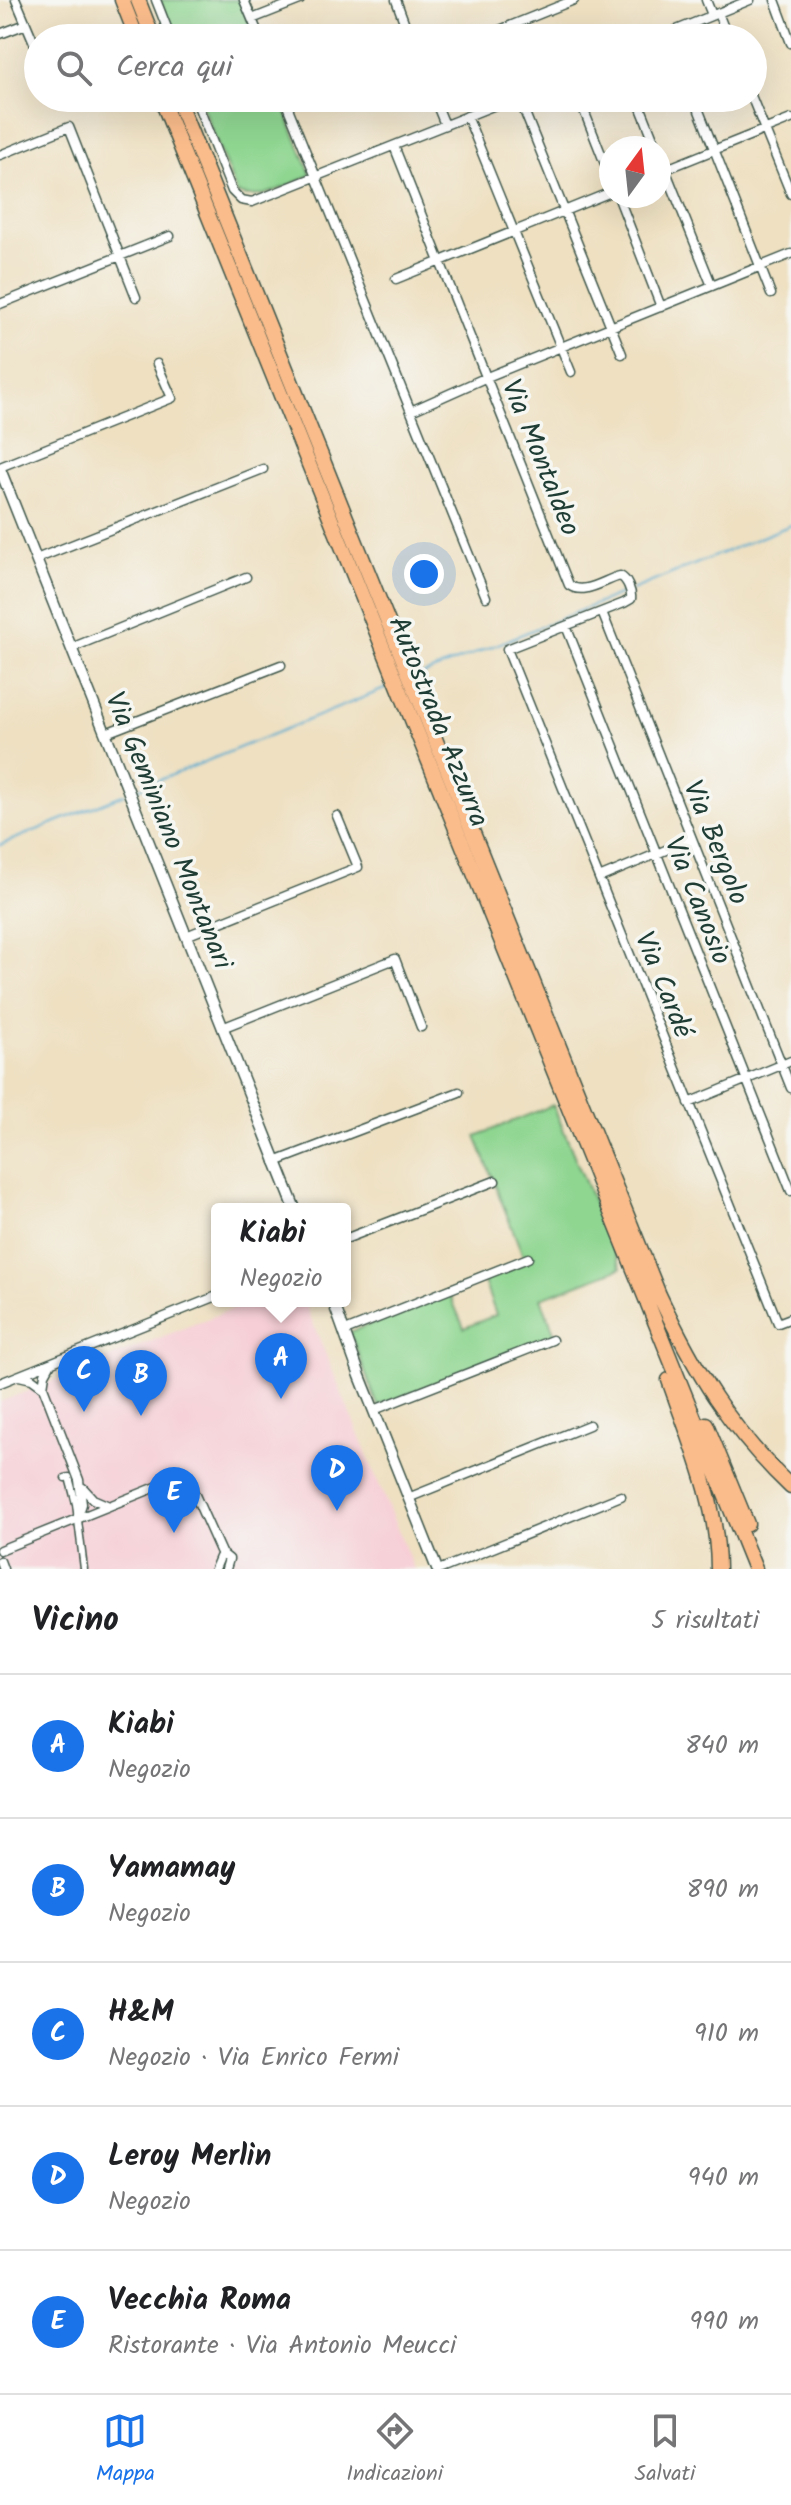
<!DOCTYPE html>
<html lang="it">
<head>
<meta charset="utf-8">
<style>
	:root { --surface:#fff; --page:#f6f6f6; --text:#202124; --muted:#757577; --line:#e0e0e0; --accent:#1a73e8 }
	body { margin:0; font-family:Kalam,sans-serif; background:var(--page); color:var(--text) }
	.compass { position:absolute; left:599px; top:136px; width:72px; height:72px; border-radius:50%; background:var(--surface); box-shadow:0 8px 32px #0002; rotate:15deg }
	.you { position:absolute; left:424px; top:574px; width:28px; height:28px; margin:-20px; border:6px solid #fff; border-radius:50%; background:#1a73e8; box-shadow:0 0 0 12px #1a73e833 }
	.badge { display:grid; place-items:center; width:52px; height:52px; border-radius:50%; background:var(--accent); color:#fff; font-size:26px; font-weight:700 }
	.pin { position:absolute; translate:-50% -66px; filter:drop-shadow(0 2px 4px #0008) }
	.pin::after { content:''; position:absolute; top:42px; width:28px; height:24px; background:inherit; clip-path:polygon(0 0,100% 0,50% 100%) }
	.popup { position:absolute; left:211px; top:1203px; width:140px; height:104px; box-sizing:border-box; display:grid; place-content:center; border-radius:8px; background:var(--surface); filter:drop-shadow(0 2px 6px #0005); font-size:26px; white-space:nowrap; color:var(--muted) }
	.popup b { font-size:30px; color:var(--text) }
	.popup::after { content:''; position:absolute; left:50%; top:100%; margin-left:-16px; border:16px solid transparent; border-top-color:var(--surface) }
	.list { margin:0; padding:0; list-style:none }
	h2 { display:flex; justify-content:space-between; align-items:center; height:104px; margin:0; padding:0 32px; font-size:34px }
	h2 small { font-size:26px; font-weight:400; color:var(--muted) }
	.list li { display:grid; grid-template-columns:52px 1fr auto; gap:24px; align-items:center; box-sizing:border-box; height:144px; padding:0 32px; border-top:2px solid var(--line) }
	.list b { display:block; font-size:30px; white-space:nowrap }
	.list p { margin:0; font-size:26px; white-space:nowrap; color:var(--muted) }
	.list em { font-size:26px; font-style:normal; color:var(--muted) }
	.icon { flex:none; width:44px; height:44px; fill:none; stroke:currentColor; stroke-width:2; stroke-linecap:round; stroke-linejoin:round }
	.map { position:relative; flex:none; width:791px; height:1569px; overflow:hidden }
	.search { position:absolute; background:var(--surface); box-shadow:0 8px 32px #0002; left:24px; right:24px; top:24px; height:88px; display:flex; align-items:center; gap:20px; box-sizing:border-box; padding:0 28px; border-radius:44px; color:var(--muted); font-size:30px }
	.sheet { height:824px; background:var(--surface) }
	nav { display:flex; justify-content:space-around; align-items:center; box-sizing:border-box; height:112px; border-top:2px solid var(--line); background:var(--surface); font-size:22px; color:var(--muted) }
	nav a { display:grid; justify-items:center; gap:4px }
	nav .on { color:var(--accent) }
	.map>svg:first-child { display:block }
	.built { fill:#f6cfd6 }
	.green { fill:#8fd691; stroke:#578a62; stroke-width:2 }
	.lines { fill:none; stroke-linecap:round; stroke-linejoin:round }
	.stream { stroke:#54aad0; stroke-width:2 }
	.pedestrian-casing { stroke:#3e5549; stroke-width:9 }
	.minor-casing { stroke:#3e5549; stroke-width:11 }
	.tertiary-casing { stroke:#3e5549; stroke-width:13 }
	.motorway-casing { stroke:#3e5549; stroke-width:17 }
	.pedestrian { stroke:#fff; stroke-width:6 }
	.minor { stroke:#fff; stroke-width:8 }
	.tertiary { stroke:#fff; stroke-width:10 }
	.motorway { stroke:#fabc8b; stroke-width:14 }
	.labels { text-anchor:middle; stroke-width:7; stroke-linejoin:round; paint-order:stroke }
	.street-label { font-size:28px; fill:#1f3d34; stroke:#f6f6f2 }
</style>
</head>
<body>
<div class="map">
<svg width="791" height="1569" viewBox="0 0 791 1569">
	<rect width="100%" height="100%" fill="#f6f6f2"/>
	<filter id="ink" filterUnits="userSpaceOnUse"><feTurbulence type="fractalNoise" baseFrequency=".0125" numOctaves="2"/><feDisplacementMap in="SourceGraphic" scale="16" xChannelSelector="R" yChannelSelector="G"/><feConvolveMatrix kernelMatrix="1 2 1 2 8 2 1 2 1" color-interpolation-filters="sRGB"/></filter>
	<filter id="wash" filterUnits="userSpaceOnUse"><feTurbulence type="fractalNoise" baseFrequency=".006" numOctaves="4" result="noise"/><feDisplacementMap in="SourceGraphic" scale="32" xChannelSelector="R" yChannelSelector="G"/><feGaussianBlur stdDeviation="1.8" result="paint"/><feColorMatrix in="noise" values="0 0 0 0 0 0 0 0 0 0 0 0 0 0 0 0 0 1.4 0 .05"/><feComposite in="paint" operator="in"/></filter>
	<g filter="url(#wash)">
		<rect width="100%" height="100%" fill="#eee0c1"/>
		<path class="built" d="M251 1301H304L414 1569H0V1402Z"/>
		<path class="green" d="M160 0H240L256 38H175Z
			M199 98H280L311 175C290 183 259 204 237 193Z
			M553 1105 621 1268 541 1298 555 1335 378 1406 350 1332 449 1293 464 1328 496 1315 483 1279 525 1261 476 1136Z"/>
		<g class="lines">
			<path class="stream" d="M632 590 791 525
				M417 677 626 592
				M135 790 392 686
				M0 845 125 794"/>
		</g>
	</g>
	<g filter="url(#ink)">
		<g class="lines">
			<g class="pedestrian-casing">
				<path id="pedestrian" d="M65 1478 69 1477 76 1504 84 1569"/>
			</g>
			<g class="minor-casing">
				<path id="minor" d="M16 0 38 52
					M156 0 171 38
					M244 0 260 38
					M396 0 410 38
					M706 0 712 15
					M775 0 791 43
					M718 13 728 38
					M252 19 300 0
					M0 34 26 24
					M480 38 574 0
					M657 38 750 0
					M195 98 232 191 241 200 252 202 513 98
					M284 98 486 597
					M434 98 445 125
					M519 98 622 354
					M579 98 611 179
					M637 98 657 148
					M694 98 771 294
					M752 98 791 194
					M467 116 571 372
					M394 146 569 585C584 596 604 580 620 576 627 579 632 592 631 599L624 603 507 649 778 1323 791 1318
					M659 154 712 286
					M0 155 69 127 136 297
					M659 172 791 119
					M618 196 661 307
					M396 279 611 192
					M0 304 170 236
					M411 411 487 377 791 254
					M0 467 172 398 157 364
					M36 559 263 469
					M602 612 791 1088
					M566 626 791 1191
					M71 648 246 577
					M106 733 281 665
					M599 878 692 839
					M186 936 358 867 337 816
					M222 1028 395 959 421 1027
					M689 1103 791 1061
					M275 1162 459 1092
					M345 1239 495 1181
					M345 1331 528 1258
					M51 1363 45 1374 43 1387 79 1480 82 1504 77 1519
					M19 1376 32 1379 43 1387
					M0 1383 217 1296
					M374 1410 552 1340
					M83 1488 93 1499 109 1506
					M408 1498 589 1425
					M0 1550 186 1475 222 1555
					M0 1561 3 1569
					M215 1569 220 1557 224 1555 229 1559 226 1569
					M441 1569 621 1496"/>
			</g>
			<g class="tertiary-casing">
				<path id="tertiary" d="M0 469 295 1209
					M333 1301 360 1376 437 1569"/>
			</g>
			<g class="motorway-casing">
				<path id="motorway" d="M122 0 137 38
					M138 0 153 38
					M161 98 755 1569
					M177 98 659 1295C695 1371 729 1428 791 1487
					M669 1380C690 1441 718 1503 718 1569
					M706 1424 747 1524"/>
			</g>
			<use href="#pedestrian" class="pedestrian"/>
			<use href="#minor" class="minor"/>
			<use href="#tertiary" class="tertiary"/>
			<use href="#motorway" class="motorway"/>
		</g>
	</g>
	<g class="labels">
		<g class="street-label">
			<text transform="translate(542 457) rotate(68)" y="10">Via Montaldeo</text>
			<text transform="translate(440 721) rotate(68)" y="10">Autostrada Azzurra</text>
			<text transform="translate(170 830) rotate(68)" y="10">Via Geminiano Montanari</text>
			<text transform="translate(717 842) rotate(68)" y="10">Via Bergolo</text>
			<text transform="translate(699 900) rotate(68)" y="10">Via Canosio</text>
			<text transform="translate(665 984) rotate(68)" y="10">Via Cardé</text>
		</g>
	</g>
</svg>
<svg class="compass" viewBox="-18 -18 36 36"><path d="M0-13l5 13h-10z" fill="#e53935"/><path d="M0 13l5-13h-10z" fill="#757577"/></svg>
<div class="you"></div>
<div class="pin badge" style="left:281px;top:1399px">A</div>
<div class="popup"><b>Kiabi</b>Negozio</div>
<div class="pin badge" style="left:141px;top:1416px">B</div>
<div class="pin badge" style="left:84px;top:1412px">C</div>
<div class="pin badge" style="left:337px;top:1511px">D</div>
<div class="pin badge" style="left:174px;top:1533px">E</div>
<div class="search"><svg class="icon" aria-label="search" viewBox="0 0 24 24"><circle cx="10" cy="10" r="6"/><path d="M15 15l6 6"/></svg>Cerca qui</div>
</div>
<section class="sheet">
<h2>Vicino<small>5 risultati</small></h2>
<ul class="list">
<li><span class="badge">A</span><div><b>Kiabi</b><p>Negozio</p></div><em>840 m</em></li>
<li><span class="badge">B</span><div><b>Yamamay</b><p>Negozio</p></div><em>890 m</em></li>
<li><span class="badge">C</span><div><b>H&amp;M</b><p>Negozio · Via Enrico Fermi</p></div><em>910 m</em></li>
<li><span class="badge">D</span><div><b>Leroy Merlin</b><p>Negozio</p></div><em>940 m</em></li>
<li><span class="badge">E</span><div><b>Vecchia Roma</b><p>Ristorante · Via Antonio Meucci</p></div><em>990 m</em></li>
</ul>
</section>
<nav>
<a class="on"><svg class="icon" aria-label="map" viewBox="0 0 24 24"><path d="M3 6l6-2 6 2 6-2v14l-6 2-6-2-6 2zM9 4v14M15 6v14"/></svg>Mappa</a>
<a><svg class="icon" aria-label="directions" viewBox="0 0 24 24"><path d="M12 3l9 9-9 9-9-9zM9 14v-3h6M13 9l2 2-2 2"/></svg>Indicazioni</a>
<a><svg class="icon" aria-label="saved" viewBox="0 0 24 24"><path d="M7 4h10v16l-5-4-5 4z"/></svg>Salvati</a>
</nav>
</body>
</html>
